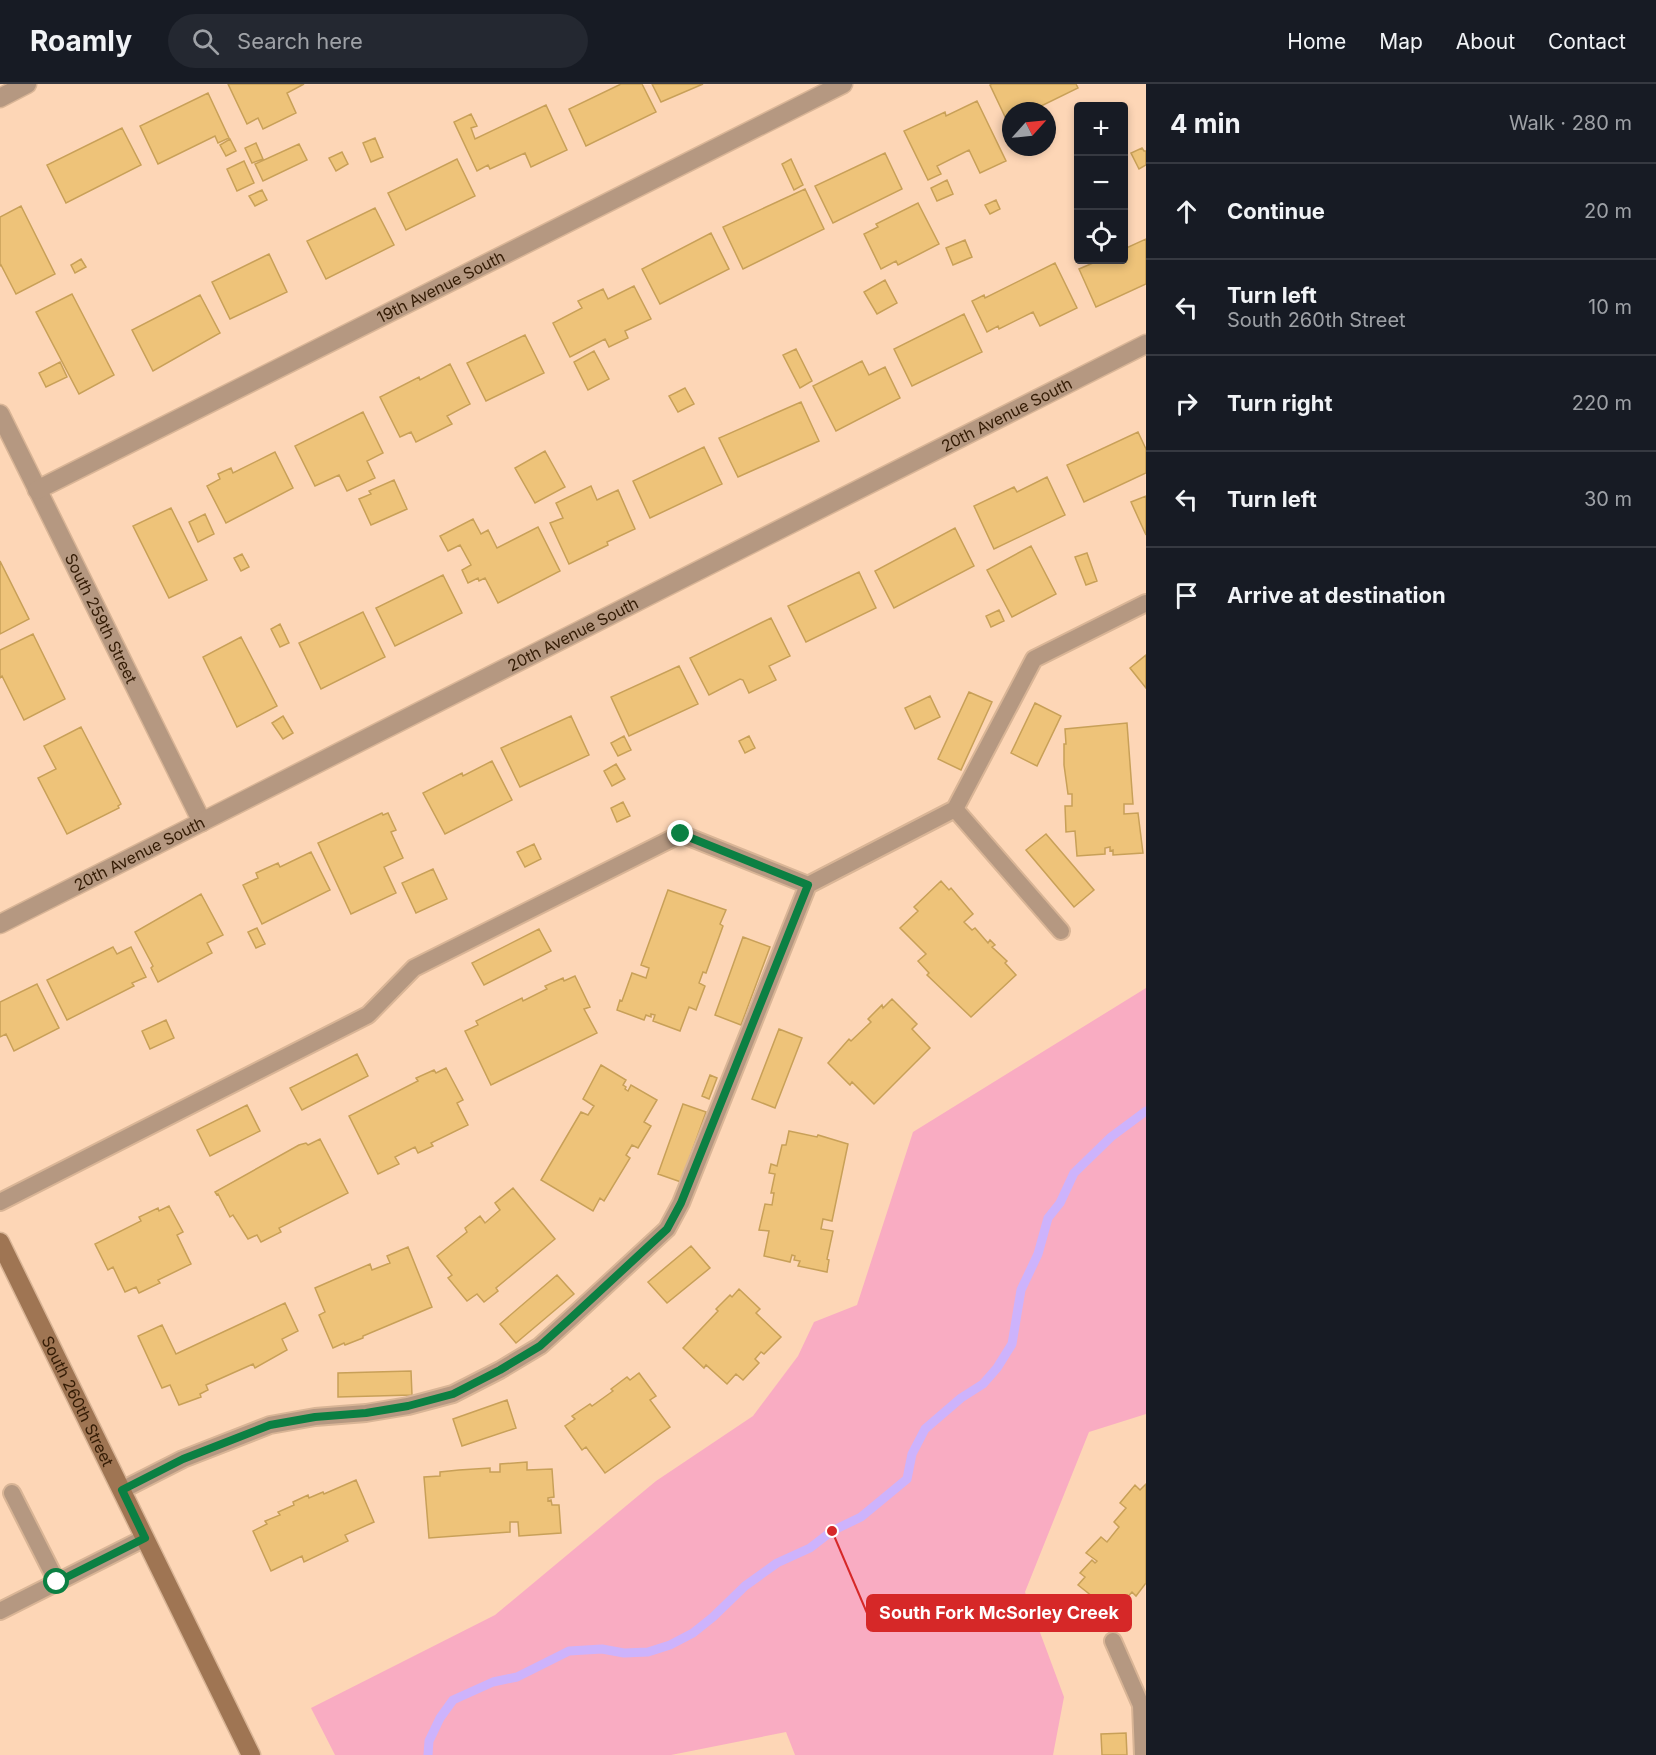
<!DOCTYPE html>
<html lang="en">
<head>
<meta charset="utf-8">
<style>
	:root { --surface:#171b24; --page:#242831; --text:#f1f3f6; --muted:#9ea1a6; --line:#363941 }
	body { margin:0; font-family:Inter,sans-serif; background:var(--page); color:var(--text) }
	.controls { position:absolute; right:18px; top:18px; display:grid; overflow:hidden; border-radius:6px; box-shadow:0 3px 9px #0003 }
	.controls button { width:54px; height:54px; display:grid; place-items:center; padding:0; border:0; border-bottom:2px solid var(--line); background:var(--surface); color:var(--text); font:30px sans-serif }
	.compass { position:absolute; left:1002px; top:18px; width:54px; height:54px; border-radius:50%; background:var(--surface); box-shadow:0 3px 9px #0003; rotate:63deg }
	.stop { position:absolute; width:18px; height:18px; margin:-14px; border:4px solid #0b8043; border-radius:50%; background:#fff }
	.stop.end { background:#0b8043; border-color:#fff; box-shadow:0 2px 6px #0008 }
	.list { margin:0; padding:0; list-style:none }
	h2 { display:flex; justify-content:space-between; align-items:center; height:78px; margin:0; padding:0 24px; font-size:26px }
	h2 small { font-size:20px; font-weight:400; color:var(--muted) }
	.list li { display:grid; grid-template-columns:39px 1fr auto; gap:18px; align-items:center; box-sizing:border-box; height:96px; padding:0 24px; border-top:2px solid var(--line) }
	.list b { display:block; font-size:22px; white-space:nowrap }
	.list p { margin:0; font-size:20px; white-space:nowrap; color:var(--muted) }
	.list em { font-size:20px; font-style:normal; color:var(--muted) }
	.icon { flex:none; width:33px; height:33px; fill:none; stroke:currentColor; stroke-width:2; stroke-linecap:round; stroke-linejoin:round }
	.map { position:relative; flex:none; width:1146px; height:1671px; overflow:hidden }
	header { display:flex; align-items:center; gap:36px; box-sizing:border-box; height:84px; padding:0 30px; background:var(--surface); border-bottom:2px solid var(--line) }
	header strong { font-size:28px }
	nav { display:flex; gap:33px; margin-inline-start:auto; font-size:21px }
	.search { width:420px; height:54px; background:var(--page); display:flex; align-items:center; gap:15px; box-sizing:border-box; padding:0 21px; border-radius:33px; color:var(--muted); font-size:22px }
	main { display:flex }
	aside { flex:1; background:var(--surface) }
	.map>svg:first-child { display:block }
	.green { fill:#f9acc2 }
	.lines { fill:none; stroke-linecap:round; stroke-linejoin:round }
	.stream { stroke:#cdb3fc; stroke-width:9 }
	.building { fill:#eec379; stroke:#c8a058; stroke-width:1.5 }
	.lane-casing { stroke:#d9b596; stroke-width:20 }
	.street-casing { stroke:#d9b596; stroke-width:21 }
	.secondary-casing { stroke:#d9b596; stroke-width:21 }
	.lane { stroke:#b59881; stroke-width:16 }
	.street { stroke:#b59881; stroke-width:18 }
	.secondary { stroke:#9f7553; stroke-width:18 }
	.route { stroke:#0b8043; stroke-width:8 }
	.labels { text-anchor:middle; stroke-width:6; stroke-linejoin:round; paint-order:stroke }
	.street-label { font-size:16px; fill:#341c05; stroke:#fff }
	.leader { fill:none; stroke:#d62828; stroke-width:2 }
	.callout-dot { fill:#d62828; stroke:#fff; stroke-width:2 }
	.callout { fill:#d62828; stroke:#d62828; stroke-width:2 }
	.callout-label { font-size:18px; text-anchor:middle; font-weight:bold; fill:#fff }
</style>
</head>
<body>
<header>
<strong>Roamly</strong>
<div class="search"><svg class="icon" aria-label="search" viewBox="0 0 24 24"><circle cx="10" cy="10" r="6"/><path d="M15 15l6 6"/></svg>Search here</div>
<nav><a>Home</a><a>Map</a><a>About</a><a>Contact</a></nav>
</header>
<main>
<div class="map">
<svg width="1146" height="1671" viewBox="0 0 1146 1671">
	<rect width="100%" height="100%" fill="#fdd6b6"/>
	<path class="green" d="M1146 904V1330L1089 1348 1025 1508 1064 1613 1053 1671H795L786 1648 671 1671H335L311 1624 495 1531 656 1397 753 1332 798 1272 814 1238 857 1221 913 1048Z"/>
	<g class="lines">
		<path class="stream" d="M428 1671 429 1657 440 1634 453 1616 493 1598 517 1593 569 1567 602 1565 624 1569 648 1568 670 1561 693 1549 713 1533 745 1502 777 1479 810 1464 832 1447 861 1433 907 1395 912 1370 925 1345 961 1314 983 1300 997 1284 1012 1260 1021 1206 1038 1170 1048 1134 1060 1119 1074 1089 1111 1053 1146 1027"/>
	</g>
	<path class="building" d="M228 0H304L287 9 296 29 263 45 258 34 247 40Z
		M621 0H642L656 28 586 62 569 25Z
		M652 0H703L661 18Z
		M992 0H1076L1078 4 1031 27H1011V37L1008 39 990 1Z
		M208 9 229 54 218 59 215 52 158 80 140 42Z
		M977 17 1006 77 980 89 969 66 937 82 941 90 928 96 904 47 945 28 946 32Z
		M546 21 567 66 531 83 525 69 490 85 488 81 477 87 454 38 471 30 477 42 471 44 475 55Z
		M122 44 141 81 66 119 47 81Z
		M375 54 383 73 371 78 363 59Z
		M230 55 236 67 226 72 220 61Z
		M256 59 263 75 252 79 245 64Z
		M299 60 307 76 263 97 255 80Z
		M1142 64 1144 67H1146V81L1139 85 1131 69Z
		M342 68 348 80 336 87 329 74Z
		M885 69 902 105 833 139 815 102Z
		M457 75 475 112 406 146 388 109Z
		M791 75 803 101 794 106 782 80Z
		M244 77 254 99 237 107 227 85Z
		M947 96 953 110 937 117 931 104Z
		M805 105 824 145 743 185 723 143Z
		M262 106 267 116 255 122 249 112Z
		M996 116 1000 125 990 130 985 121Z
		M918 119 939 160 898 181 896 177 881 185 864 150 878 143 876 140Z
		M21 122 55 190 16 210 1 181 0 182V133Z
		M375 124 394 161 326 195 307 157Z
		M711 149 729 185 660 220 642 185Z
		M1146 155V200L1096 223 1079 185 1100 176H1124V165Z
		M965 156 972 173 953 181 946 164Z
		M269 170 287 208 230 235 212 198Z
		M81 175 86 183 75 189 71 181Z
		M1055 179 1077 224 1040 242 1033 228 999 245 998 242 987 248 972 217 984 211 985 214Z
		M885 196 897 219 877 230 864 208Z
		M634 202 651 235 625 247 628 254 609 263 605 255 570 273 553 239 582 224 578 217 603 205 608 215Z
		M72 210 114 291 79 310 36 228Z
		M200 211 220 249 153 287 132 246Z
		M964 230 982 268 912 302 894 265Z
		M525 251 544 289 486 317 467 279Z
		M796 265 812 297 800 304 783 271Z
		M594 267 609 295 588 306 574 278Z
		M862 277 869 291 885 283 900 314 836 347 813 302Z
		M60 278 67 293 46 303 39 289Z
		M450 280 470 320 447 332 452 340 416 358 411 348 400 353 380 313 419 293 420 296Z
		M685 304 694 320 678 328 669 312Z
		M801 318 819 357 738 393 719 354Z
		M363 328 383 369 367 377 375 394 347 407 339 391 315 402 295 362Z
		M1138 348 1146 365V389L1084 418 1067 381Z
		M704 363 722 400 650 434 633 397Z
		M545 367 565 403 535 419 515 384Z
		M275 368 293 404 226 439 207 402 220 395 218 390 231 384 233 389Z
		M1047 393 1065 431 994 465 974 422 1014 403 1017 408Z
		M394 396 407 425 371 441 359 415 371 410 369 407Z
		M591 402 597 416 618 406 635 445 607 458 608 461 569 480 550 439 563 434 556 419Z
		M1146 412V451L1131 418Z
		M171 424 207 496 169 514 133 442Z
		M205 430 214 450 198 458 189 438Z
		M473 435 481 450 488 446 497 464 538 443 560 487 498 519 485 494 479 497 478 494 468 499 462 486 471 481 460 461 448 467 440 452Z
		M955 444 974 482 894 524 875 487Z
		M1031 462 1056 510 1012 533 987 486Z
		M1087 469 1097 497 1086 501 1075 473Z
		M242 470 249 483 241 487 234 474Z
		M0 477 29 535 0 550Z
		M859 488 876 524 806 558 788 522Z
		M443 491 462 529 395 562 376 524Z
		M999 526 1004 537 991 543 986 532Z
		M363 528 385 573 321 605 299 559Z
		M771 534 790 572 769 582 776 596 749 609 743 596 740 595 709 611 690 574Z
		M280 540 289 559 280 563 271 545Z
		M33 550 65 615 24 636 2 592 0 594V566Z
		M241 553 277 622 237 643 203 573Z
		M1146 571V604L1130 584Z
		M679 582 698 620 629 652 611 613Z
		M969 608 992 618 961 686 938 675Z
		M930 612 940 633 915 645 905 624Z
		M1035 619 1061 632 1037 682 1011 669Z
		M283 632 293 649 283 655 272 639Z
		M571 632 589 671 520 703 501 664Z
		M1127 639 1133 720H1124V730L1138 729 1143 769 1113 771V766L1110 767V763L1105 764V770L1077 772 1075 747 1066 748 1065 722H1072V710H1068L1064 681V660H1066L1065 645Z
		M81 643 121 720 118 722 119 724 67 750 38 694 56 685 44 662Z
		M624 652 631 666 618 672 611 659Z
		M749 652 755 664 745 669 739 657Z
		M492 677 512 716 445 750 423 709 462 689 463 692Z
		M616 680 625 695 612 702 604 687Z
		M623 718 630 732 617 738 611 724Z
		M382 729 383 731 388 729 396 746 391 748 403 774 384 783 396 809 351 830 318 759Z
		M1046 750 1094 806 1074 823 1026 766Z
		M534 760 541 775 525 783 517 768Z
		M311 768 330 806 262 840 243 801 258 794 256 789 278 779 280 783Z
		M433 785 447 815 416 829 402 799Z
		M941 797 949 806 951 804 973 830 964 838 972 846 975 844 988 859 990 856 995 861 992 863 1007 877 1005 879 1016 891 971 933 927 891 929 889 918 877 926 870 900 844 918 827 914 823Z
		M668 806 726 826 720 840 723 842 706 889 703 888 699 899 705 902 696 926 689 923 680 947 653 937 655 931 651 930V933L646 931 644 936 617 926 620 916 622 917 632 889 646 894 649 884 641 881Z
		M201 810 223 851 207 859 212 869 158 898 151 884 153 882 135 848Z
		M257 844 265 860 256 864 248 848Z
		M539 845 551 867 484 901 472 879Z
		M743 853 770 863 741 941 715 931Z
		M113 863 117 870 131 863 146 893 132 899 134 902 67 936 47 896Z
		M575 892 590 923 584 925 597 949 491 1001 465 947 478 941 476 937 522 914 523 917 547 905 545 902 563 894 564 897Z
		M37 900 59 944 14 967 6 950 0 953V918Z
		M892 915 917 940 912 945 930 964 874 1020 852 998 850 1001 828 979 849 955 851 957 871 938 868 935 882 921 883 924Z
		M166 936 174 954 150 965 142 947Z
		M779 945 802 954 775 1024 752 1015Z
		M357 970 368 992 302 1026 290 1004Z
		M601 981 626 996 623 1001 626 1003 625 1005 628 1007 631 1001 657 1016 644 1038 651 1042 638 1064 632 1061 626 1071 630 1074 604 1117 600 1114 593 1127 541 1096 581 1028 588 1031 594 1022 583 1015Z
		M446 984 463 1016 457 1019 468 1041 431 1059 433 1062 418 1069 415 1063 395 1073 399 1080 378 1090 349 1032 418 997 416 994 434 986 436 989Z
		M710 991 717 994 709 1015 702 1012Z
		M683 1020 706 1028 681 1098 658 1090Z
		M247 1021 260 1047 210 1072 197 1046Z
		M789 1047 817 1053 818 1051 848 1060 832 1137 823 1135 821 1145 833 1147 827 1175 829 1176 827 1188 798 1182 800 1177 794 1176 795 1172 792 1171 790 1178 764 1172 769 1147 759 1146 765 1120 772 1121 774 1109H771L775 1090 769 1089 771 1080 777 1082 782 1061H786Z
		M320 1055 348 1109 279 1144 281 1148 261 1158 257 1151 248 1155 233 1131 230 1133 218 1110 217 1111 215 1108 299 1061 306 1059 308 1061Z
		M513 1104 555 1155 496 1204 498 1207 484 1218 477 1210 467 1217 448 1194 452 1191 437 1172 467 1148 465 1144 480 1132 485 1139 500 1126 495 1119Z
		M169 1122 183 1148 177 1151 191 1180 158 1196 160 1199 139 1209 136 1203 125 1208 113 1183 108 1186 95 1160 141 1137 139 1133 158 1124 159 1127Z
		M691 1162 710 1184 667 1219 648 1198Z
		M408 1163 432 1223 363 1252V1254L345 1261 344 1259 333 1264 319 1231 325 1228 315 1204 370 1180 372 1186 390 1179 387 1172Z
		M557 1191 574 1210 516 1259 500 1240Z
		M739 1205 760 1225 756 1229 781 1253 764 1270 761 1268 755 1275 759 1279 743 1296 736 1290 727 1300 706 1281 704 1284 683 1264 718 1227 716 1225 730 1211 732 1213Z
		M285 1219 298 1247 282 1255 287 1266 255 1284 253 1280 206 1301 208 1306 200 1310 201 1313 179 1321 170 1301 162 1304 138 1252 162 1241 176 1270Z
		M411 1287 412 1311 338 1313V1289Z
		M639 1289 656 1312 650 1316 670 1343 605 1389 586 1363 582 1366 565 1342 575 1335 572 1332 590 1320 592 1322 613 1307 611 1305 627 1293 630 1296Z
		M507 1316 516 1344 462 1362 453 1335Z
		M527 1378V1386L552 1385 554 1413 548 1414V1417L551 1416 552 1421H559L561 1449 519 1452 518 1438H510V1448L429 1454 424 1393 440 1392V1388L459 1386 490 1384V1388H500V1380Z
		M356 1396 374 1438 345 1451 348 1457 304 1478 302 1472 271 1487 253 1447 267 1440 265 1437 280 1431 278 1428 294 1421 293 1418 308 1411 309 1414 323 1408 324 1410Z
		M1146 1400V1499L1136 1512 1132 1508 1109 1534 1090 1518 1093 1513 1078 1501 1085 1493 1080 1489 1092 1476 1095 1479 1097 1477 1086 1469 1101 1453 1107 1458 1119 1443 1114 1438 1126 1424 1120 1419 1135 1401 1140 1406Z
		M1126 1649 1127 1671H1102L1101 1650Z"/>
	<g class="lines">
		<g class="lane-casing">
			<path id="lane" d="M955 725 1061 847
				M0 1118 368 931 414 884 681 750 808 801
				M122 1406 183 1375 270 1341 315 1333 366 1329 408 1322 453 1310 500 1286 540 1262 572 1233 667 1145 681 1119 808 801 955 725 1034 575 1146 519
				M12 1409 57 1498
				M0 1527 145 1454
				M1113 1557 1141 1621 1143 1671"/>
		</g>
		<g class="street-casing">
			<g id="street">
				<path d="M0 14 27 0"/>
				<path id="s1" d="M0 330 202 738"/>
				<path id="s2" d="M37 406 843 0"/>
				<path id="s3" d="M0 840 1146 260"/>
			</g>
		</g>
		<g class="secondary-casing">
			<g id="secondary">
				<path id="s4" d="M0 1158 251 1671"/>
			</g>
		</g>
		<use href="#lane" class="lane"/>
		<use href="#street" class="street"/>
		<use href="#secondary" class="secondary"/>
	</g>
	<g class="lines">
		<path class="route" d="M57 1498 145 1454 122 1406 183 1375 270 1341 315 1333 366 1329 408 1322 453 1310 500 1286 540 1262 572 1233 667 1145 681 1119 808 801 681 750"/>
	</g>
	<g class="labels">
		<g class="street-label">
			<text dy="6" stroke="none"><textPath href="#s2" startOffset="452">19th Avenue South</textPath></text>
			<text dy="6" stroke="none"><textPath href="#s3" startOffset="1128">20th Avenue South</textPath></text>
			<text dy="6" stroke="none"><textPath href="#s1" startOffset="228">South 259th Street</textPath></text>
			<text dy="6" stroke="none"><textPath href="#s3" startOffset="642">20th Avenue South</textPath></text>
			<text dy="6" stroke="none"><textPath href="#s3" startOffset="156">20th Avenue South</textPath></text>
			<text dy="6" stroke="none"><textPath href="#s4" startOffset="177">South 260th Street</textPath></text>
		</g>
	</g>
	<path class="leader" d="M832 1447L867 1529"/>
	<circle class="callout-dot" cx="832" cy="1447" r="6"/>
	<rect class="callout" x="867" y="1511" width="264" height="36" rx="6"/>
	<g class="callout-label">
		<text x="999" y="1535">South Fork McSorley Creek</text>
	</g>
</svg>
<div class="controls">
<button>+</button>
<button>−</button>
<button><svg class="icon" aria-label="locate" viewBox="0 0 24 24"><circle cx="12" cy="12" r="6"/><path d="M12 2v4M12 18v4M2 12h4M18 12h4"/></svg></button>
</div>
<svg class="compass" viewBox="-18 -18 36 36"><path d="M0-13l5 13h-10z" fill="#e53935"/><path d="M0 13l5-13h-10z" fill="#9ea1a6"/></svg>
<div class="stop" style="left:57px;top:1498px"></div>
<div class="stop end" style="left:681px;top:750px"></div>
</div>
<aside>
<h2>4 min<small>Walk · 280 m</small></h2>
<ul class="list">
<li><svg class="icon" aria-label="ahead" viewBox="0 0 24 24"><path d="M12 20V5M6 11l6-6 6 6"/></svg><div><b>Continue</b></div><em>20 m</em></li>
<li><svg class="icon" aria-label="left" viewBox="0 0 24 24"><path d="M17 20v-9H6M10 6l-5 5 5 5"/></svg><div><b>Turn left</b><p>South 260th Street</p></div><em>10 m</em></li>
<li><svg class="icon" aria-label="right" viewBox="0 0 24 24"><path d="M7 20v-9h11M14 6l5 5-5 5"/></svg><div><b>Turn right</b></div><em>220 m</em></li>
<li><svg class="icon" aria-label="left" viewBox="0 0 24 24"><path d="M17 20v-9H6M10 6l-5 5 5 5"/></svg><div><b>Turn left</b></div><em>30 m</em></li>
<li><svg class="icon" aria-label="arrive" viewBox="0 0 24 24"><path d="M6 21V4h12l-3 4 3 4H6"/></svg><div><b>Arrive at destination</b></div></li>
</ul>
</aside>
</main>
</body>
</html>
